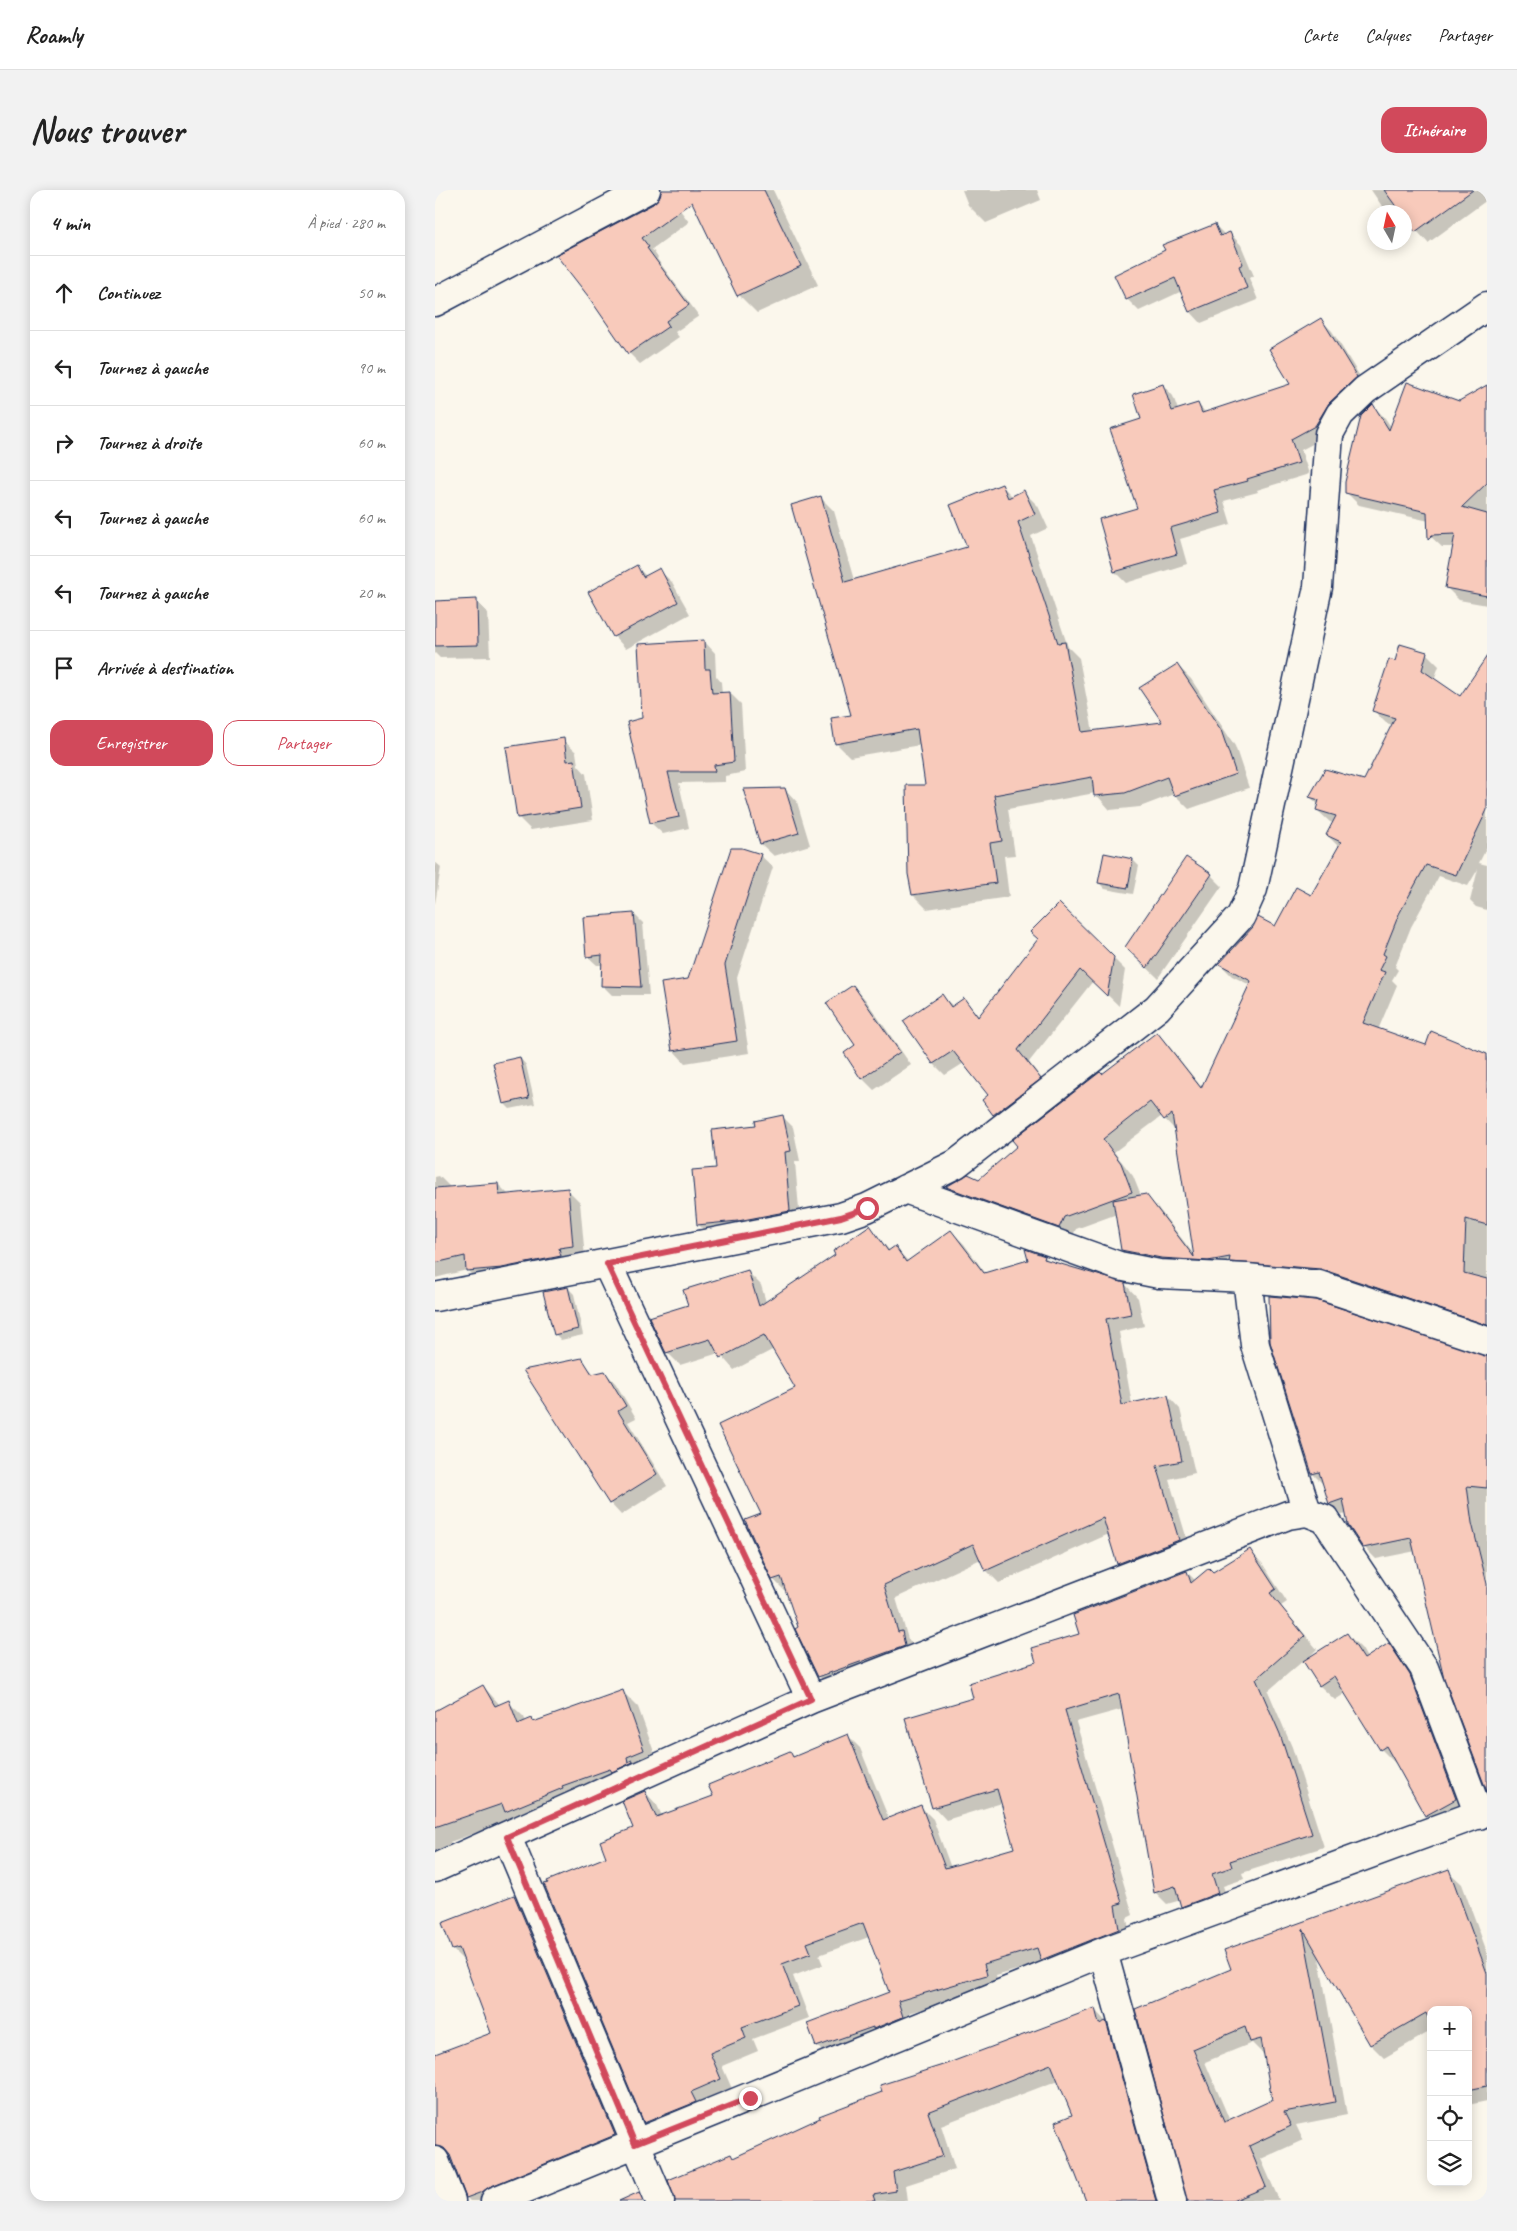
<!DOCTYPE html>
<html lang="fr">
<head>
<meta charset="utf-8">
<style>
	:root { --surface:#fff; --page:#f2f2f2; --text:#222; --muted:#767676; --line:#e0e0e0; --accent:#d1495b }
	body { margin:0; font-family:Caveat,sans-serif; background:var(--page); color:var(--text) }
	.controls { position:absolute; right:15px; bottom:15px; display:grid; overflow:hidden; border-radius:10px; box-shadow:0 2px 12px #0003 }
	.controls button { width:45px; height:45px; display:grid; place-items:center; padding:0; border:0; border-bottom:1px solid var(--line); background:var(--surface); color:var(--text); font:25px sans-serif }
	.compass { position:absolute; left:932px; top:15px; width:45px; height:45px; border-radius:50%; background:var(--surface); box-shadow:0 2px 12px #0003; rotate:351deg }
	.stop { position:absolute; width:15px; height:15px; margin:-11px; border:4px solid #d1495b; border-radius:50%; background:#fff }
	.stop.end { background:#d1495b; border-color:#fff; box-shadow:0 1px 5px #0008 }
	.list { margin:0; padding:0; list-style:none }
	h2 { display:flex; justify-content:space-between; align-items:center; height:65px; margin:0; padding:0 20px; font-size:21px }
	h2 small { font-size:16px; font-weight:400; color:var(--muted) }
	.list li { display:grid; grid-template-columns:32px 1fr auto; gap:15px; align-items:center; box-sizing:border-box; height:75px; padding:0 20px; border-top:1px solid var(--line) }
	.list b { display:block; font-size:19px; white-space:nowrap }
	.list em { font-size:16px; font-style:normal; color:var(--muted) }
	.actions { display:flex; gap:10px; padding:15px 20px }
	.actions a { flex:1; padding:11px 0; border:1px solid var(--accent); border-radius:15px; text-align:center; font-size:18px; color:var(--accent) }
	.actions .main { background:var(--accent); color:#fff }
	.icon { flex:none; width:28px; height:28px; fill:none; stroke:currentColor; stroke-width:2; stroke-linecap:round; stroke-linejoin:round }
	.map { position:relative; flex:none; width:1052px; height:2011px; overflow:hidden; border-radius:15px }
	header { display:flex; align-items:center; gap:30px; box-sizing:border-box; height:70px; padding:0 25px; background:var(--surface); border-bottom:1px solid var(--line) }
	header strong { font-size:24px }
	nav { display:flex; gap:28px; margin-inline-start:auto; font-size:18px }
	.intro { display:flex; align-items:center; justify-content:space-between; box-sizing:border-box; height:120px; padding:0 30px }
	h1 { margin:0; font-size:35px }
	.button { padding:12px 22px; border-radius:15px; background:var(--accent); color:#fff; font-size:18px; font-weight:700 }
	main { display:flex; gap:30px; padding:0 30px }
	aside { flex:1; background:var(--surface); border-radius:15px; box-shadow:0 2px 12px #0003 }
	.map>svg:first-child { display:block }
	.shadow { fill:#0003; fill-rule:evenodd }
	.building { fill:#f8cabb; stroke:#1b2f5e; fill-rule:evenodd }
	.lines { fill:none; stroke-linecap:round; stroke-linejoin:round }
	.minor-casing { stroke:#1b2f5e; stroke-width:31 }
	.minor { stroke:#fbf7ec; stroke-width:28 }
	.route { stroke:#d1495b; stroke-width:6 }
</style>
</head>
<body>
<header>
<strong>Roamly</strong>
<nav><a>Carte</a><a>Calques</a><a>Partager</a></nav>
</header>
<div class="intro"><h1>Nous trouver</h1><a class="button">Itinéraire</a></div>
<main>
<aside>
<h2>4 min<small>À pied · 280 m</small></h2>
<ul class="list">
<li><svg class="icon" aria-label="ahead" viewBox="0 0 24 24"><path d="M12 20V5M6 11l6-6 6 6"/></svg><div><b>Continuez</b></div><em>50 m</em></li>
<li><svg class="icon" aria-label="left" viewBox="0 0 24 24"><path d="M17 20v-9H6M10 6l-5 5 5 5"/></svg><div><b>Tournez à gauche</b></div><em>90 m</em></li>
<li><svg class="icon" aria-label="right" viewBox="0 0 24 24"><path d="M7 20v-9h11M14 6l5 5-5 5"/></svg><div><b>Tournez à droite</b></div><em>60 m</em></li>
<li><svg class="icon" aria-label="left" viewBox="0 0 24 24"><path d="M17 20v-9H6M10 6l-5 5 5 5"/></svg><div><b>Tournez à gauche</b></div><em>60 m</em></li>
<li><svg class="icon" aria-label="left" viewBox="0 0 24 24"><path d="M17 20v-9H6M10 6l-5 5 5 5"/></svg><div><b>Tournez à gauche</b></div><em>20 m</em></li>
<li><svg class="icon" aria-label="arrive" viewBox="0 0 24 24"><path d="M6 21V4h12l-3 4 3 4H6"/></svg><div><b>Arrivée à destination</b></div></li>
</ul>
<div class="actions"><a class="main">Enregistrer</a><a>Partager</a></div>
</aside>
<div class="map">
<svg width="1052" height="2011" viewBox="0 0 1052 2011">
	<rect width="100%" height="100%" fill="#fbf7ec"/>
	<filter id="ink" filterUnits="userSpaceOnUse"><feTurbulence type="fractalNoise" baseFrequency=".02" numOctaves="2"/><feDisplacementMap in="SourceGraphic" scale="10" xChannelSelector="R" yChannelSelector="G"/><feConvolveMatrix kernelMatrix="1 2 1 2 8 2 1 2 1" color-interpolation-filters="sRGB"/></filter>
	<g filter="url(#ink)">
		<path class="shadow" d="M226 0 236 8 254 32 217 59 223 68 222 69 264 126 240 142 244 147 205 174 194 163 154 105 226 8Z
			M255 0H338L383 95 322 123 304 105Z
			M527 0H602L606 10 551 33 533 15Z
			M936 0H1052V10L993 53 973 31 969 33V22H951Z
			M780 35 790 45 795 43 806 55 819 86 814 88 823 110 766 133 755 121 747 101 704 121 692 109Z
			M886 130 897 141 932 198 891 247 866 260 874 284 822 300 823 302 789 311 796 334 745 349 752 374 691 393 680 382 704 319 708 230 728 195 738 206 743 220 763 214 771 223 857 195Z
			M1052 197V415L1024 410 1012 398 1019 357H1007L994 345V331L924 315 912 303 938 216 950 228 956 237 1024 213Z
			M566 295 578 307 589 302 603 316 613 338 596 346 633 457 644 468 658 542 729 533 742 475 756 489 800 556 814 598 754 619 739 604 705 617 675 620 660 603 573 619 580 665 569 666 574 707 492 719 478 705 492 596 485 555 415 567 401 553 418 526 385 307 399 321 419 390 534 357Z
			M202 377 212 387 224 380 237 392 255 424 191 459 179 446Z
			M41 411 53 423 55 467 5 468 0 463V412Z
			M269 451 280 463 281 486 286 492 287 504 295 503 306 514 310 582 290 586V592L244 593 254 638 228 644 216 633 208 529Z
			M991 463 1004 476 999 490 1025 507 1052 468V657L1044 673 1052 675V720L1041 717 1035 711 1043 679 1033 696 1004 686 976 737 960 777 963 780 957 790 962 795 943 840 1052 1007V1142L700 1072 687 1060 682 1024 641 1039 636 1049 524 1009 513 997 544 990 667 885 722 843 734 856 767 898 815 795 797 786 785 774 840 738 876 707 904 657 892 645 899 633 895 632 882 620 884 615 875 607 930 592 958 535 951 533 939 521 961 472ZM727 926 740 940 760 1066 723 1018 710 1006H706L698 986 679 962Z
			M128 550 141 562 143 575 151 584 158 630 96 640 83 627Z
			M350 599 362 612 375 655 339 666 326 654 310 600Z
			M325 665 338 677 302 788 314 863 250 873 238 860 254 790Z
			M698 670 704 676 698 704 670 699 664 693Z
			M0 672 6 677 0 714Z
			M776 685 787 696 723 788 702 768Z
			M624 714 690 780 684 816 658 791 594 872 616 901 571 936 548 910 555 906 529 873 510 885 499 874 469 832 507 806 519 817 529 810 544 826 605 749Z
			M199 724 208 733 214 805H177L168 796V775H162L152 766Z
			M418 796 430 809 476 875 439 900 427 888 422 855Z
			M85 868 91 875 100 914 75 919 69 913Z
			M348 927 358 937 365 971 360 972 365 1031 274 1045 263 1034 283 979Z
			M4 986 16 998 63 994 74 1005 133 1000 145 1012 150 1068 45 1093 32 1080 0 1088V987Z
			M434 1037 455 1061 460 1058 474 1072 516 1041 529 1054 551 1084 595 1071 592 1061 610 1067 615 1072 690 1094 703 1108 709 1136 684 1142 697 1214 733 1206 745 1219 760 1283 734 1289 756 1363 696 1386 683 1374 674 1344 564 1393 551 1380 546 1369 461 1408 473 1449 480 1456 397 1499 384 1486 351 1402 338 1389 328 1325 362 1199 339 1159 299 1180 284 1163 245 1175 232 1162 255 1116 313 1082 326 1095 331 1112 402 1065Z
			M133 1098 139 1104 148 1145 126 1150 120 1144Z
			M837 1152 1052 1167V1592L981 1361 941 1369 929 1357 912 1324 907 1325 895 1313 889 1295 878 1284Z
			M146 1170 160 1185 170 1182 181 1194 201 1228 193 1232 232 1296 186 1325 175 1313Z
			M815 1361 827 1373 852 1412 846 1416 882 1459 871 1470 912 1444 927 1459 932 1468 954 1455 969 1470 990 1501 1036 1624 1006 1640 991 1625 961 1574 946 1559 911 1503 900 1510 885 1496 869 1470 833 1501 857 1557 889 1657 807 1683 809 1689 788 1696 795 1715 760 1728 747 1716 746 1710 732 1714 720 1702 688 1519 641 1532 698 1725 692 1728 696 1752 609 1772 561 1786 564 1797 474 1823 479 1839 395 1869 382 1856 455 1803 434 1747 384 1765 388 1775 358 1786 374 1828 318 1849 323 1861 287 1876 298 1901 223 1945 210 1932 173 1668 199 1639 210 1602 222 1615 227 1626 279 1606 355 1562 360 1568 413 1546 425 1558 454 1629 486 1617 498 1629 516 1678 580 1659 567 1613 511 1630 499 1617 540 1509 752 1382 761 1391 778 1384Z
			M48 1496 65 1515 73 1512 89 1527 91 1532 96 1530 99 1533 187 1501 203 1517 224 1576 15 1652 22 1673 0 1690V1523Z
			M1013 1681 1027 1694 1052 1762V1911L1033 1915V1820H996V1851L994 1842 949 1868 936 1855 883 1762 912 1925 861 1935 868 1950 826 1969 844 2010 753 2011 701 1819 797 1779 791 1761ZM817 1853 829 1865 839 1911 795 1931 770 1872Z
			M79 1707 92 1720 193 1958 66 2011H35L32 2008 17 1969H8L0 1977V1865L58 1843 31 1773 18 1760 8 1733Z
			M659 1819 684 1846 730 2011H654L639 1926 624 1890 506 1935 520 1979 471 1995 473 2011H241L295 1965 299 1968 512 1875Z"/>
		<path class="building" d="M227 0H329L366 76 302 106 257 12 207 48 214 57 212 58 254 115 231 131 234 136 193 164 153 106 121 65 218 14 224 8Z
			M949 0H1038L980 42 970 28V22H965Z
			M780 34 785 46 795 42 808 74 804 76 812 98 754 122 740 88 691 110 679 85 730 60 727 55Z
			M886 128 922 187 894 213 880 236 856 249 864 273 812 289 813 291 779 300 786 323 735 338 742 364 679 382 664 329 702 318 675 239 706 229 698 204 728 194 737 221 763 213 767 223 855 194 834 159Z
			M972 192 1024 211 1052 195V293L1027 317 1052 324V406L1010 398 1020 344 997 345 993 349 992 322 910 303V292L926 226 938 214 954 240Z
			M567 294 573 308 589 300 600 324 583 332 623 453 630 452 647 542 727 532 704 498 742 474 786 540 801 584 739 606 732 587 690 603 659 606 657 587 559 605 567 651 555 653 561 693 477 705 473 684 471 595H490L482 539 400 554 396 528 416 525 356 315 386 306 410 392 532 357 515 315Z
			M202 375 208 387 225 378 243 412 178 447 153 402Z
			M42 409 43 455 0 456V411Z
			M269 450 270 479H275L277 503 295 502 299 572 279 575 280 582H233L244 627 215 633 192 532 207 528 203 454Z
			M965 454 992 462 987 480 1025 506 1052 466V620L1021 685 991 675 964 724 948 764 951 766 944 780 950 782 928 833 991 855 996 841 1052 864V1035L1031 1029 1029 1083 1052 1089V1135L886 1079 794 1072 795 1067 773 1071 726 1068 686 1060 678 1010 711 1004 759 1067 737 924 729 930 715 912 668 949 686 973 697 1002 629 1027 624 1038 511 997 533 984 544 989 582 956 577 950 665 882 667 884 722 842 766 898 816 791 784 774 818 737 823 727 840 736 861 697 876 705 906 652 891 645 901 626 881 620 884 610 874 607 890 579 929 590 960 528 937 521 954 469 960 471Z
			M129 548 132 571 139 570 146 618 82 628 71 557Z
			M350 598 364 643 325 654 308 599Z
			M296 658H307L326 664 290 775 302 851 237 861 226 793 253 789Z
			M669 663 698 669 693 698 663 693Z
			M751 667 777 684 712 778 690 757Z
			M624 713 679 767 672 806 645 780 583 860 606 889 558 925 547 910 553 905 518 861 498 874 468 831 507 804 516 817 529 808 543 827 603 749 595 742Z
			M199 723 206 797 166 796 167 765 151 767 148 727Z
			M418 795 465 862 426 889 409 863 420 855 391 813Z
			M85 867 94 908 68 914 58 873Z
			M348 925 356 961 350 962 355 1021 303 1031 262 1035 257 980 281 978 277 940 321 935 320 931Z
			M63 993 64 1005 133 998 138 1056 124 1058 126 1066 67 1078 31 1081 30 1066 0 1073V998Z
			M435 1035 453 1061 460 1056 471 1072 516 1040 549 1083 593 1070 590 1059 610 1066 609 1069 690 1093 696 1124 671 1129 687 1215 733 1205 747 1271 722 1276 744 1350 682 1374 668 1328 550 1381 538 1354 449 1395 463 1442 467 1441 470 1456 383 1487 360 1439 363 1437 346 1387 337 1390 313 1337 310 1330 326 1324 283 1235 360 1198 329 1145 285 1168 275 1149 231 1163 214 1127 253 1115 248 1100 313 1080 324 1116 400 1065 398 1061Z
			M133 1097 143 1139 119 1145 108 1102Z
			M834 1106 881 1110 1052 1166V1298L1032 1296 1037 1333 1052 1394V1602L1009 1488 976 1348 928 1358 913 1335 908 1309 894 1314 884 1282 877 1284 835 1152Z
			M147 1168 157 1184 170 1181 191 1216 183 1221 222 1284 174 1314 88 1180Z
			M815 1359 841 1399 835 1403 870 1446 821 1489 845 1544 877 1644 795 1671 797 1677 777 1684 783 1703 746 1717 740 1696 719 1703 684 1504 630 1520 687 1713 680 1715 684 1739 606 1770 602 1758 549 1774 552 1785 463 1811 468 1827 438 1839V1837L381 1857 372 1833 454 1802 428 1733 372 1753 376 1763 347 1774 363 1816 307 1837 311 1848 275 1863 286 1889 256 1902 261 1912 209 1933 109 1694 113 1693 112 1691 171 1667 165 1651 198 1638 187 1611 210 1601 221 1627 278 1606 273 1595 355 1561 358 1567 413 1544 448 1630 486 1615 510 1678 579 1658 562 1599 497 1618 470 1528 538 1508 534 1493 601 1472 597 1458 644 1444 638 1425 752 1381 756 1393 774 1378 778 1382Z
			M912 1443 929 1469 954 1453 975 1485 1021 1609 990 1626 951 1556 945 1560 899 1486 884 1496 868 1471Z
			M48 1495 60 1516 74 1510 83 1534 97 1528 98 1532 188 1500 209 1560 192 1567 193 1572 197 1570 198 1572 177 1582 175 1579 127 1596 128 1598 70 1622 67 1614 0 1637V1521Z
			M1014 1679 1052 1783V1896L1033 1900V1820H996V1835L991 1823 935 1855 868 1739 900 1912 849 1922 856 1936 814 1956 831 1997 798 2011H752L700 1819 796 1779 789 1760ZM810 1837 815 1852 826 1849 837 1910 789 1932 758 1859Z
			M79 1705 180 1945 54 1997 47 2002 31 2008 15 1965 9 1958 0 1956V1864L56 1843 24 1758 17 1760 7 1733Z
			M660 1818 664 1834 671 1831 721 2011H651L620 1932 637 1925 616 1874 493 1922 508 1966 458 1982 461 2001 438 2005 440 2011H240L233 1990 296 1964 298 1968 385 1928 384 1926 447 1902 445 1895 511 1874Z
			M204 2002 208 2011H184Z"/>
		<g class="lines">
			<g class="minor-casing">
				<path id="minor" d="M0 112 211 0
					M470 999 684 1076 724 1084 812 1088 884 1095 1052 1151
					M172 1074 376 1509
					M812 1088 820 1155 872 1322
					M0 1107 406 1027 432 1018 521 974 722 818 806 726 818 699 883 397 894 244 905 224 930 200 1052 116
					M72 1647 225 2011
					M0 1678 376 1509 853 1325 872 1322 890 1329 989 1478 1044 1625
					M668 1762 737 2011
					M0 1971 16 2011
					M60 2011 668 1762 1052 1621"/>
			</g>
			<use href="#minor" class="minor"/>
		</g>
	</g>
	<g class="lines" filter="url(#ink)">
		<path class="route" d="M315 1908 200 1954 72 1647 376 1509 172 1074 406 1027 432 1018"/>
	</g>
</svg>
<div class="controls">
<button>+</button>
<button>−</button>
<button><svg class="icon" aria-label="locate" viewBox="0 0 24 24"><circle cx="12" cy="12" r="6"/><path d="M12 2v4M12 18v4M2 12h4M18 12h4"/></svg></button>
<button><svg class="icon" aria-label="layers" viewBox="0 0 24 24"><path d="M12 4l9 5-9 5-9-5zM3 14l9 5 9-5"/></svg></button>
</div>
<svg class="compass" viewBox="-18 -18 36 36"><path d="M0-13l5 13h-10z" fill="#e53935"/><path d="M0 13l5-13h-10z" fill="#767676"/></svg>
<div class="stop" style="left:432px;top:1018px"></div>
<div class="stop end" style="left:315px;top:1908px"></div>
</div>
</main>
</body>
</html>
